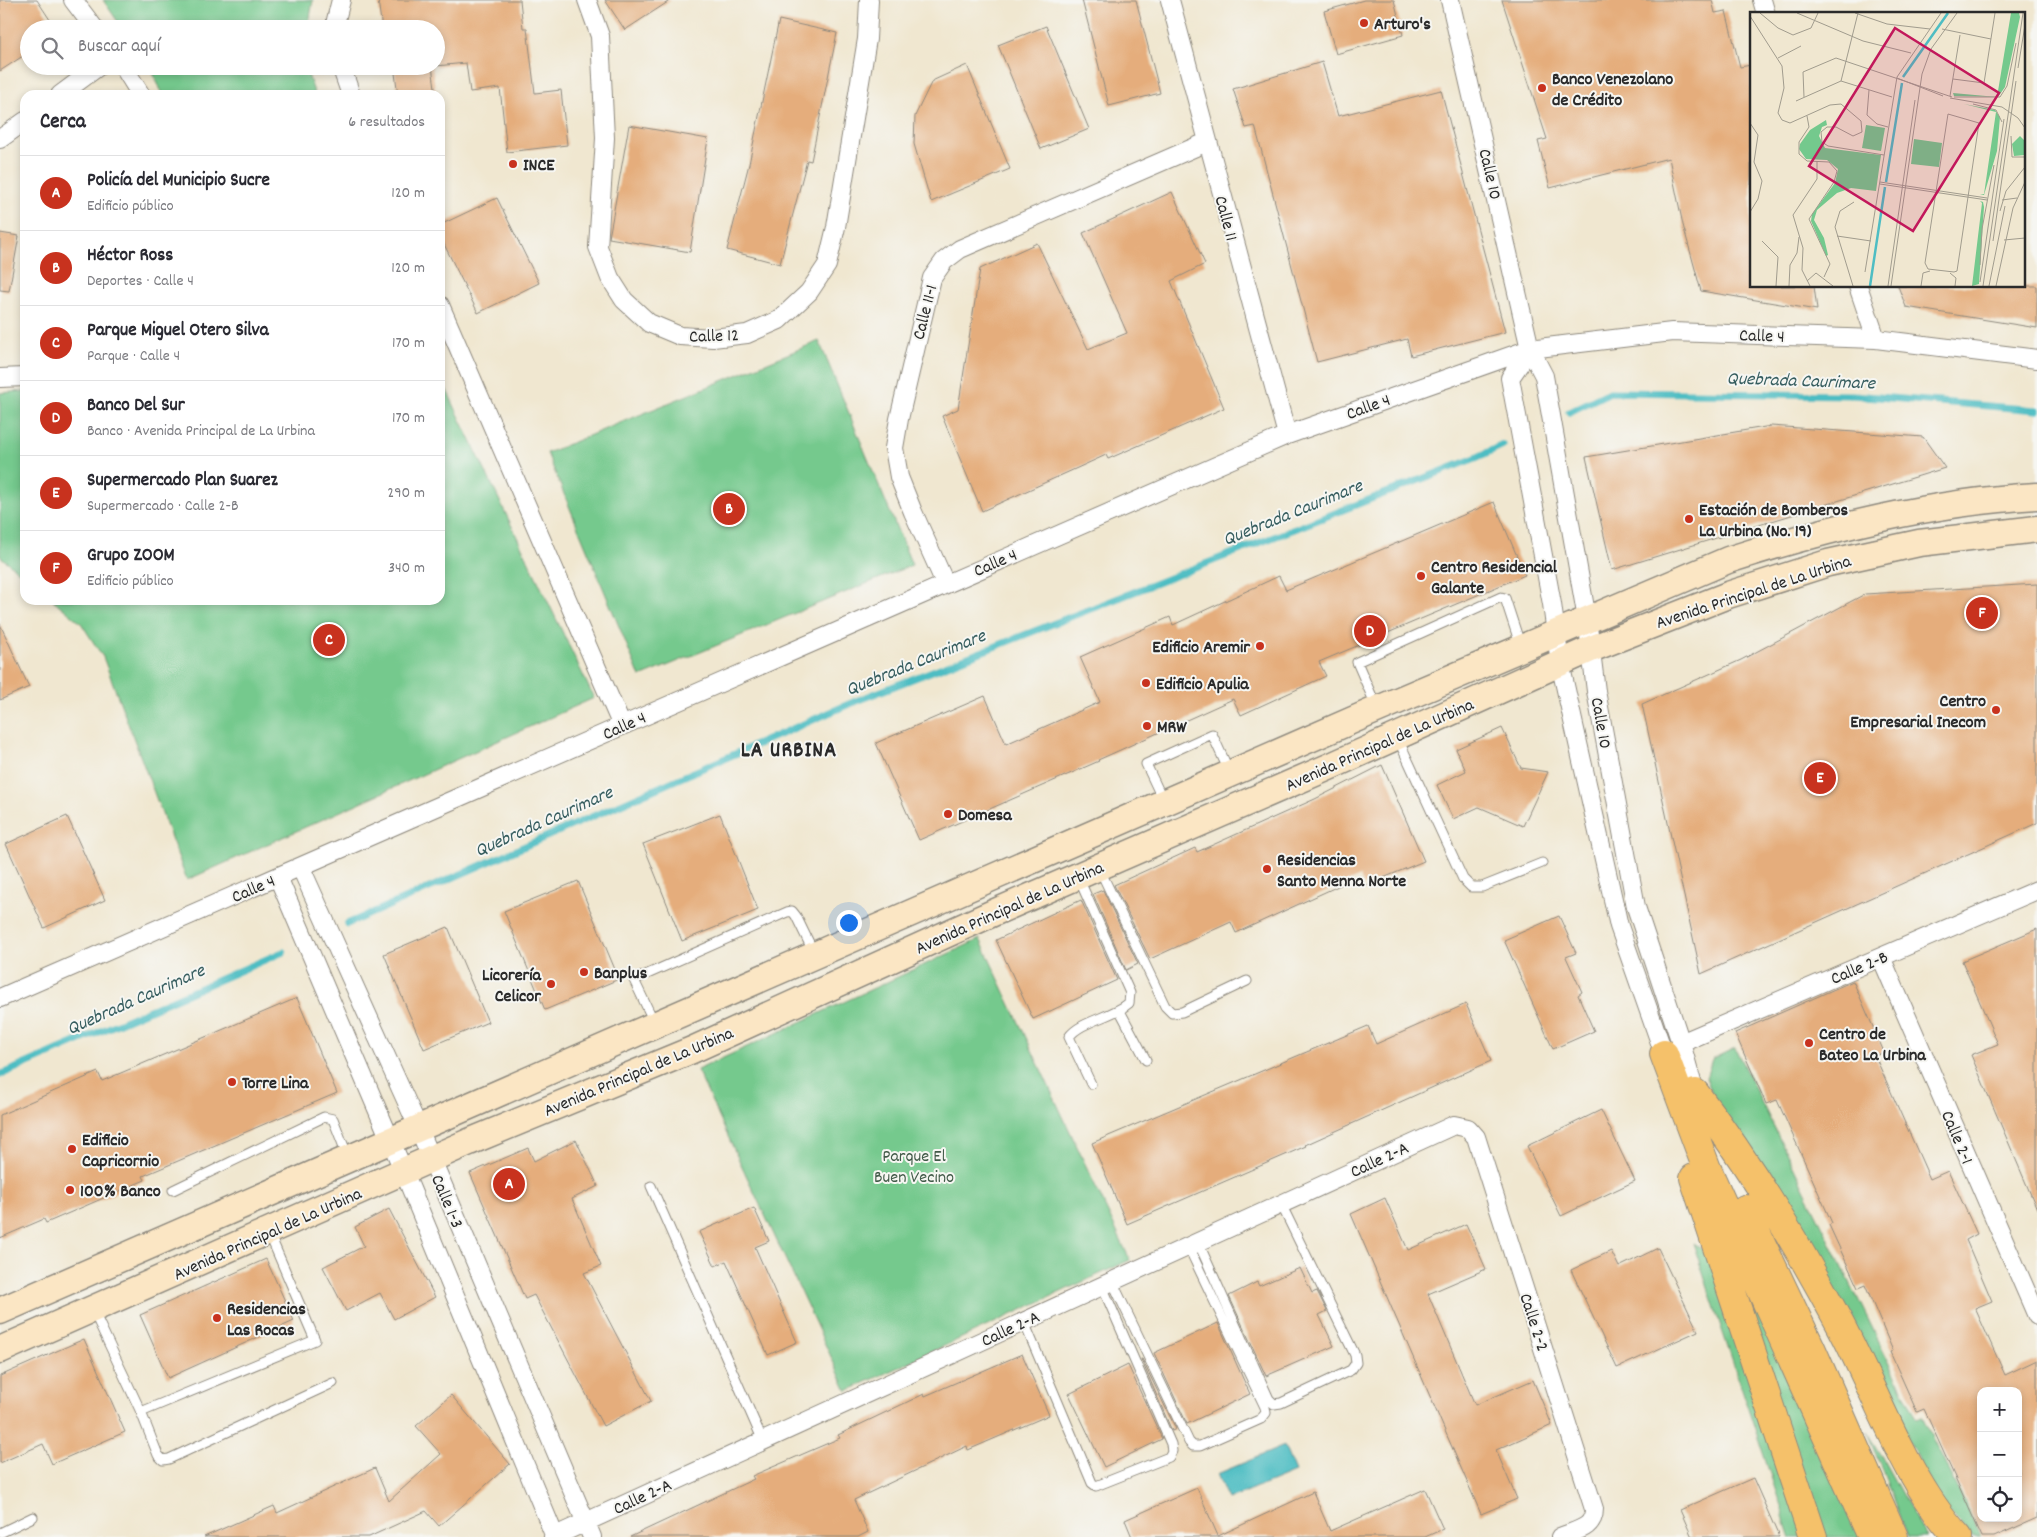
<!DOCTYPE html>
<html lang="es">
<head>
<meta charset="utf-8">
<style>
	:root { --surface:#fff; --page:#f7f7f7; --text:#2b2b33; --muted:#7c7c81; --line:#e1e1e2; --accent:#c8321e }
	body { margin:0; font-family:Dekko,sans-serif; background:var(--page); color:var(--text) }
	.controls { position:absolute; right:15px; bottom:15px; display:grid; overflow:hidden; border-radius:10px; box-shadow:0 2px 8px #0003 }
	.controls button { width:45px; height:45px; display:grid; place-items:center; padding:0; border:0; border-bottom:1px solid var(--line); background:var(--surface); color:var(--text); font:25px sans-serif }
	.you { position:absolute; left:848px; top:922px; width:18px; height:18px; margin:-12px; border:4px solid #fff; border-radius:50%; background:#1a73e8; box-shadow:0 0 0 8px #1a73e833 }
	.badge { display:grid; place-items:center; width:32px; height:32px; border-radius:50%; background:var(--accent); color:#fff; font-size:16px; font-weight:700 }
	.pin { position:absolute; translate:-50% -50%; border:2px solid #fff; box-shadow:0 1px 5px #0006 }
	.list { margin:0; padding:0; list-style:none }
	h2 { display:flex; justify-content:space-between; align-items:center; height:65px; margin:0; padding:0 20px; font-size:21px }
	h2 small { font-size:16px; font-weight:400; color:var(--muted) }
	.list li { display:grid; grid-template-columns:32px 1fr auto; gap:15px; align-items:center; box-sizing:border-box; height:75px; padding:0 20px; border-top:1px solid var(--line) }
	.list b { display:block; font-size:19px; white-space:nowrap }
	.list p { margin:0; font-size:16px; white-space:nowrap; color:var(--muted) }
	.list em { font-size:16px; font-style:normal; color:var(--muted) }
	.icon { flex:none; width:28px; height:28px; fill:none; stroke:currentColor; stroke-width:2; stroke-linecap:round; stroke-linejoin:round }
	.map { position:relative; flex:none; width:2037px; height:1537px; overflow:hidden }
	.search { position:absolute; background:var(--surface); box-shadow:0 2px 8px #0003; left:20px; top:20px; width:425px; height:55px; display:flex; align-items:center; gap:12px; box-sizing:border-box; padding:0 18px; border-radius:28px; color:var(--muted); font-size:19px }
	.panel { position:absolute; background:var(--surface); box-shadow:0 2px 8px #0003; left:20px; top:90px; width:425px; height:515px; border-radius:15px }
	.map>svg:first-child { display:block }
	.green { fill:#74c98d; stroke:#507a5c }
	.water { fill:#4ebdc3; stroke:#3c7477 }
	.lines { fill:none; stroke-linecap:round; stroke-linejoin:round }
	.stream { stroke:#4ebdc3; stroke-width:7 }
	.building { fill:#e5ad7c; fill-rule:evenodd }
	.lane-casing { stroke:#8e897e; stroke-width:11 }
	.street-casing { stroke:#8e897e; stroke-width:20 }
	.secondary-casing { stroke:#8e897e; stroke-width:29 }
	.highway-casing { stroke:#8e897e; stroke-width:30 }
	.lane { stroke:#fff; stroke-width:9 }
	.street { stroke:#fff; stroke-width:18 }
	.secondary { stroke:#fbe6c4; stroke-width:26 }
	.highway { stroke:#f5c16b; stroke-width:28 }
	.poi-dot { fill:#c8321e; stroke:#f6f6f2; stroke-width:2 }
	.labels { text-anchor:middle; stroke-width:4; stroke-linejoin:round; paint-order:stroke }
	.poi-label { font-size:18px; font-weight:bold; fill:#2b2b2b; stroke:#f6f6f2; text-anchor:start }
	.street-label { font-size:18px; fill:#2b2b2b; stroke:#f6f6f2 }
	.park-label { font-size:18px; fill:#415a48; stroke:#f6f6f2 }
	.water-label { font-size:19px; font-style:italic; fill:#375e60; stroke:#f6f6f2 }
	.district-label { font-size:22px; font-weight:bold; letter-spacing:1px; fill:#2b2b2b; stroke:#f6f6f2 }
	.inset-river { fill:none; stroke:#4ebdc3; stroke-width:2.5 }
	.inset-road { fill:none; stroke:#a19c8e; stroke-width:1 }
	.view { fill:#c2185b; fill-opacity:0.15; stroke:#c2185b; stroke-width:2.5 }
	.inset-edge { fill:none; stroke:#2b2b2b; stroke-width:2.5 }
</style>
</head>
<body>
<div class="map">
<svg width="2037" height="1537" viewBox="0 0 2037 1537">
	<rect width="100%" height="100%" fill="#f6f6f2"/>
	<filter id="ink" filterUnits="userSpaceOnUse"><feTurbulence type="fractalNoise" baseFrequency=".02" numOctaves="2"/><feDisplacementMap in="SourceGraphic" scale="10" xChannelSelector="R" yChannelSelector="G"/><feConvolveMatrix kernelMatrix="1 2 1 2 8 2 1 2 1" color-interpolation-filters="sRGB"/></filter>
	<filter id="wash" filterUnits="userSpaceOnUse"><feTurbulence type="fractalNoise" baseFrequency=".0096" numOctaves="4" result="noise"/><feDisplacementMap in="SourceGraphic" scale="20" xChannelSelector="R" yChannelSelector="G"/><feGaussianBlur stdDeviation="1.12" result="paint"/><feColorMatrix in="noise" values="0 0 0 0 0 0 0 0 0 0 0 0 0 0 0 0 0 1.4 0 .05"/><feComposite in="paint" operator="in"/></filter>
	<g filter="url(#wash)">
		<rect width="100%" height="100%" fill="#f0e7d0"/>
		<path class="green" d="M103 0H313L308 29H123Z
			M150 66H305L315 95H163Z
			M819 341 912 565 640 677 547 453Z
			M440 376 594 698 187 880 103 657 81 623 53 600H440Z
			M25 391V577L0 556V393Z
			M980 939 1130 1260 847 1391 697 1070Z
			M1735 1048 1917 1419 1922 1417 1981 1537H1972L1946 1509 1714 1098 1706 1078 1712 1059Z
			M1712 1206 1863 1537H1822Z
			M1693 1243 1703 1250 1718 1274 1807 1537H1791Z
			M1867 1431 1920 1527 1927 1537H1907Z"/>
		<path class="water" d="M1284 1446 1295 1472 1228 1500 1217 1474Z"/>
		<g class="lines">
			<path class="stream" d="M1569 412 1610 392 1853 395 2037 410
				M347 924 856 701 1478 457 1503 445
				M0 1075 283 952"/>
		</g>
		<g id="blocks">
			<path class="building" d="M0 0H37L56 29H29V52L0 71Z
				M378 0H520L523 28H527L535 93 561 90 567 145 507 152 500 88 470 92 466 63 436 66V29H382Z
				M605 0H671L625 30Z
				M1082 0H1136L1160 93 1109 106Z
				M1364 0H1394L1403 35 1336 54 1324 11Z
				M1502 0H1712L1715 13 1726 11 1740 67 1751 65V286H1814L1817 310 1701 291 1683 225 1669 158 1550 188 1538 141 1547 139Z
				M779 20 837 33 811 161 807 160 780 264 727 250 749 164Z
				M1046 26 1089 129 1041 149 998 45Z
				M1322 62 1338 116 1441 90 1505 332 1411 356 1407 339 1317 362 1255 126 1246 128 1233 89Z
				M967 65 1010 169 931 202 914 144 915 116 932 81Z
				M394 66H432L436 95H398Z
				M629 125 708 139 690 252 609 238Z
				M1172 192 1205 264 1171 281 1224 408 1108 459 1106 455 982 511 942 416 958 409 980 269 1037 243 1088 349 1127 333 1083 233Z
				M497 198 539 283 478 313 440 236V225Z
				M0 233 19 236 9 291 0 290Z
				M1898 286H2037V328L1906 307Z
				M1771 426 1923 437 1945 468 1612 570 1586 457Z
				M1494 502 1525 575 1319 662 1326 676 1241 715 1233 699 1098 760 1099 761 919 840 876 743 985 696 1006 744 1100 702 1080 657 1170 617 1173 625 1279 576 1286 590Z
				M2037 584V823L1701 974 1642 704 1741 660 1865 594Z
				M0 624 29 687 0 700Z
				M1502 728 1521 768 1548 772 1523 826 1479 807 1453 819 1437 785 1466 771 1456 749Z
				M1382 765 1424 861 1364 886 1360 876 1236 933 1231 922 1150 959 1114 885 1195 848 1197 852 1315 799Z
				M720 814 758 910 682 941 643 844Z
				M67 816 105 900 44 928 6 844Z
				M578 881 619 979 545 1010 504 911Z
				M1103 890 1138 964 1126 970 1093 894Z
				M1081 900 1117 980 1033 1019 996 940Z
				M1559 916 1576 953 1566 957 1582 992 1578 995 1594 1031 1553 1049 1504 940Z
				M448 927 488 1022 424 1049 384 954Z
				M2037 929V1209L1971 1055 1998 1044 1962 961Z
				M1853 981 1884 1052 1875 1056 1930 1179 1948 1171 1977 1234 1966 1240 1992 1301 1975 1308 2005 1375 2037 1360V1518L1994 1537H1982L1924 1409 1917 1412 1890 1352 1893 1351 1865 1285 1858 1288 1829 1225 1832 1223 1777 1100 1766 1104 1735 1033ZM1981 1391H2018V1518H1981Z
				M297 998 337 1093 143 1176 145 1180 46 1223 44 1219 0 1238V1115L98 1072 102 1081Z
				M1466 1004 1491 1061 1305 1145 1306 1146 1127 1224 1092 1143 1368 1026 1376 1044Z
				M1601 1110 1635 1181 1561 1216 1527 1146Z
				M576 1140 598 1186 572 1199 601 1266 584 1273 651 1401 603 1426 534 1295 525 1299 470 1173 528 1148 534 1161Z
				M1385 1198 1408 1250 1466 1224 1486 1269 1428 1294 1475 1405 1533 1380 1552 1425 1496 1450 1517 1499 1481 1514 1351 1214Z
				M754 1208 769 1241 755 1247 797 1342 768 1355 726 1261 715 1266 699 1232Z
				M389 1209 435 1297 394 1319 380 1293 346 1311 323 1267 364 1246 355 1227Z
				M1658 1248 1698 1331 1617 1368 1571 1270 1611 1251 1619 1267Z
				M266 1259 294 1321 168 1378 140 1315Z
				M1300 1268 1312 1293 1317 1291 1327 1311 1319 1315 1334 1346 1266 1376 1229 1296 1257 1282 1259 1286Z
				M1218 1323 1250 1394 1187 1424 1154 1353Z
				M84 1339 125 1432 52 1464 43 1444 0 1463V1376Z
				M1022 1354 1049 1415 968 1450 967 1446 854 1500 868 1532 858 1537H630L754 1479 752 1476 840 1438 838 1435 924 1394 925 1396Z
				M1141 1359H1142L1176 1429 1172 1431Z
				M1128 1365 1162 1439 1104 1467 1069 1394Z
				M451 1395 510 1464 439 1526 426 1511 369 1537H204L274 1506 277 1513 375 1468 389 1501 441 1454 416 1426Z
				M1753 1478 1779 1537H1692L1680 1510Z
				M1197 1488 1218 1536 1313 1492 1330 1531 1425 1489 1443 1529 1425 1537H1132L1125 1520Z"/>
		</g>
	</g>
	<g filter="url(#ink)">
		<use href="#blocks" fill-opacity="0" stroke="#8e897e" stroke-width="1"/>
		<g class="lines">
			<g class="lane-casing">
				<path id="lane" d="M1377 708 1357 662 1501 597 1505 598 1521 647
					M1398 739 1463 879 1471 887H1482L1542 863
					M1163 800 1146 764 1212 734 1229 771
					M1099 868 1165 1006 1172 1013 1182 1012 1247 981
					M1079 879 1130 993 1129 1003C1113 1017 1080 1021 1069 1037L1091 1084
					M1120 1011 1146 1060
					M655 1024 634 980 787 912 792 911 796 916 814 953
					M651 1186 763 1441
					M173 1190 324 1117 333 1119 348 1157
					M1198 1242 1269 1399 1274 1404 1281 1403 1351 1370 1356 1363 1355 1355 1281 1204
					M1112 1281 1189 1442 1193 1446H1200L1261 1419 1266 1413 1265 1407 1188 1246
					M93 1310 141 1412 158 1455 163 1460 169 1459 333 1383
					M1024 1322 1092 1483 1096 1486 1169 1457 1172 1451 1171 1444 1102 1286
					M141 1412 315 1340 269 1233
					M0 1533 33 1517"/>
			</g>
			<g class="street-casing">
				<path id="street" d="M73 0 95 29
					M587 0 600 36 605 138 598 247 610 278 624 300 649 323 680 336 713 338 747 334 779 320 809 292 827 265 836 227 867 39 869 0
					M1170 0 1287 435
					M1450 0 1530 349 1544 376 1587 619 1596 691 1636 907 1681 1043 1695 1093
					M1762 0 1766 14
					M337 29 336 20 341 0
					M123 66 141 95
					M341 66 351 95
					M60 95 99 66
					M0 139 25 121
					M1858 286 1876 339
					M440 305 622 726
					M1530 349 1510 378 1552 604 1560 663 1619 926 1664 1054
					M0 378 25 377
					M945 583 913 512 899 477 894 448 899 419 932 278 944 261 960 249 1207 142
					M301 868 419 1129 592 1537
					M278 877 404 1172 555 1537
					M1881 957 2037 1316
					M0 998 1287 435 1530 349 1672 332 1876 339 2037 359
					M1681 1043 2037 890
					M553 1537 1454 1125 1468 1128 1476 1137 1594 1509C1594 1529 1576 1530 1560 1537"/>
			</g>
			<g class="secondary-casing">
				<path id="secondary" d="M0 1311 1369 713 1728 560C1828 528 1931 502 2037 496
					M0 1350 469 1142 692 1050 993 913 1331 766 1591 649 1728 595 1828 563 1919 543 2037 529"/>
			</g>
			<g class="highway-casing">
				<path id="highway" d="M1664 1054 1707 1169 1872 1537
					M1695 1093C1751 1166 1798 1245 1841 1326 1877 1394 1906 1481 1958 1537
					M1694 1178 1813 1537
					M1745 1209 1812 1350 1894 1537"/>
			</g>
			<use href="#lane" class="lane"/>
			<use href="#street" class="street"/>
			<use href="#secondary" class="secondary"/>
			<use href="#highway" class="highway"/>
		</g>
	</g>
	<g class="poi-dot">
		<circle cx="1364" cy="23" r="5"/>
		<circle cx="1542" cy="88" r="5"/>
		<circle cx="513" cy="164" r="5"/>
		<circle cx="1689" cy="519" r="5"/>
		<circle cx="1421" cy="576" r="5"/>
		<circle cx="1260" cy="646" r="5"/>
		<circle cx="1146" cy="683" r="5"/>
		<circle cx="1996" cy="710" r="5"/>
		<circle cx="1147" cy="726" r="5"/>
		<circle cx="948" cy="814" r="5"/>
		<circle cx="1267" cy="869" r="5"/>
		<circle cx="584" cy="972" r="5"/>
		<circle cx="551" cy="984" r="5"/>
		<circle cx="1809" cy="1043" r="5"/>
		<circle cx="232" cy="1082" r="5"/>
		<circle cx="72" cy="1149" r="5"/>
		<circle cx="70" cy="1190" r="5"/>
		<circle cx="217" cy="1318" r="5"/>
	</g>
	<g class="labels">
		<g class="poi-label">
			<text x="1374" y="29">Arturo's</text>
			<text x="1552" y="84">Banco Venezolano<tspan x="1552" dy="21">de Crédito</tspan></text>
			<text x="523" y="170">INCE</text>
			<text x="1699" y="515">Estación de Bomberos<tspan x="1699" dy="21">La Urbina (No. 19)</tspan></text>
			<text x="1431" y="572">Centro Residencial<tspan x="1431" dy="21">Galante</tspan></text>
			<text x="1250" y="652" text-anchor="end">Edificio Aremir</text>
			<text x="1156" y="689">Edificio Apulia</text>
			<text x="1986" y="706" text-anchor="end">Centro<tspan x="1986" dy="21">Empresarial Inecom</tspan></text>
			<text x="1157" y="732">MRW</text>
			<text x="958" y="820">Domesa</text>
			<text x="1277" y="865">Residencias<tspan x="1277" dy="21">Santo Menna Norte</tspan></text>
			<text x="594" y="978">Banplus</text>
			<text x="541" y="980" text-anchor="end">Licorería<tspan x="541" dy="21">Celicor</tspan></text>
			<text x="1819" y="1039">Centro de<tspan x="1819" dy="21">Bateo La Urbina</tspan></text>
			<text x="242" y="1088">Torre Lina</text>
			<text x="82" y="1145">Edificio<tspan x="82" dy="21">Capricornio</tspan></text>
			<text x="80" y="1196">100% Banco</text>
			<text x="227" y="1314">Residencias<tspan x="227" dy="21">Las Rocas</tspan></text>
		</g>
		<g class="street-label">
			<text transform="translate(1491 174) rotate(77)" y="6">Calle 10</text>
			<text transform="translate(1227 218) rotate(75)" y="6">Calle 11</text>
			<text transform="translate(924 312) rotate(-76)" y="6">Calle 11-1</text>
			<text transform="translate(714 335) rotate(-2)" y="6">Calle 12</text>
			<text transform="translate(1762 335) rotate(2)" y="6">Calle 4</text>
			<text transform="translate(1368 406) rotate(-20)" y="6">Calle 4</text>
			<text transform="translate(995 562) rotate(-23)" y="6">Calle 4</text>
			<text transform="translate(1753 591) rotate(-18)" y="6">Avenida Principal de La Urbina</text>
			<text transform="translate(1602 723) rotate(80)" y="6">Calle 10</text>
			<text transform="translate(624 725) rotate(-24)" y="6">Calle 4</text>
			<text transform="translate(1379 744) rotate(-24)" y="6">Avenida Principal de La Urbina</text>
			<text transform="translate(253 888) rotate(-23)" y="6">Calle 4</text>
			<text transform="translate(1009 907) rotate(-24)" y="6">Avenida Principal de La Urbina</text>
			<text transform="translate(1859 967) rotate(-23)" y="6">Calle 2-B</text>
			<text transform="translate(638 1071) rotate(-23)" y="6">Avenida Principal de La Urbina</text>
			<text transform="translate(1958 1137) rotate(67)" y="6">Calle 2-1</text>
			<text transform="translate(1379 1159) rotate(-25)" y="6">Calle 2-A</text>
			<text transform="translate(448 1201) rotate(67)" y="6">Calle 1-3</text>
			<text transform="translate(267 1233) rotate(-24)" y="6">Avenida Principal de La Urbina</text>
			<text transform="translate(1535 1322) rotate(72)" y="6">Calle 2-2</text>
			<text transform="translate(1010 1328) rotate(-25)" y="6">Calle 2-A</text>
			<text transform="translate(642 1496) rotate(-25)" y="6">Calle 2-A</text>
		</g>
		<g class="park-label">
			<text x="914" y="1161">Parque El<tspan x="914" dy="21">Buen Vecino</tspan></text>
		</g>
		<g class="water-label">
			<text transform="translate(1801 379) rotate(2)" y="7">Quebrada Caurimare</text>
			<text transform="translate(1292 511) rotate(-22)" y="7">Quebrada Caurimare</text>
			<text transform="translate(915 661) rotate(-22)" y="7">Quebrada Caurimare</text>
			<text transform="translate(543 820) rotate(-24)" y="7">Quebrada Caurimare</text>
			<text transform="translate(135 998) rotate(-24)" y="7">Quebrada Caurimare</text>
		</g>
		<g class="district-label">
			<text x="789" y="756">LA URBINA</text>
		</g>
	</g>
	<g transform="translate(1750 12)">
		<rect width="275" height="275" fill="#f0e7d0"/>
		<path d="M261 1H269L270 5 255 75 248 85 204 84 203 81 247 85ZM214 92 245 98 250 105 247 139 234 183H230L234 182 246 100ZM76 108 77 113 72 115 69 124 75 136 131 143 126 179 101 176 87 181 67 198 64 208 74 226 78 243 76 244 61 209 62 202 85 171 88 157 77 148 56 147 49 137 50 132 60 118ZM116 113 135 116 131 139 112 136ZM270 124 275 129V143L264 144 262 132ZM164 127 192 131 189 155 161 152ZM230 189 233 190 234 195 229 272 222 274 232 191Z" fill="#74c98d"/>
		<path class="inset-river" d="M153 65 198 1M136 170 152 71M120 274 135 175"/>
		<path class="inset-road" d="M10 1 28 16 43 23 61 16 68 1M47 1 113 29 161 41M105 1 137 12 180 17M0 4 32 54 34 76 28 101 32 108 40 111 80 93 91 92 111 109 112 120 103 124 86 115H77L71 120 72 130 78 134 134 143M192 17 241 27M28 46 51 34M268 56 275 13M147 66 193 84M203 67 234 71 245 1M91 69 108 1M119 78 117 103 127 112 138 115M200 84 210 23M54 85 53 60 86 46 202 85M204 85H250L257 74 266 31M200 86 252 95 268 106 275 116M46 89 91 69 142 85M223 92 246 98 252 110M198 102 229 111 207 259 204 260 178 257 175 251ZM57 104 59 115 49 130V142L57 149 79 150 87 159 84 170 59 207 80 252 74 265M0 111 8 123 4 150 12 169 8 187 0 200M261 124 262 145H275M130 170 237 186M130 172 237 188M252 188 267 186M250 199 256 179 275 155M87 224 121 229M254 228 275 226M12 229 28 245 26 274M243 229 266 69M230 253 232 217 244 153M115 260 147 65 191 1M200 261 206 266 205 274M57 269 66 261 83 274M230 270 254 107M39 274 40 253 47 241 49 225M60 274 52 258 53 236 43 203 67 167V149M103 274 85 215 90 199 104 190M138 274 165 88M141 274 172 62 181 37 207 1M171 274 173 261 180 259M233 274 273 1M239 274 255 194M246 274 263 196 275 170"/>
		<path class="view" d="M145 16 249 81 163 219 59 154Z"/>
		<rect width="275" height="275" class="inset-edge"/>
	</g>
</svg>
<div class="controls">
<button>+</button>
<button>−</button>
<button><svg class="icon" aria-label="locate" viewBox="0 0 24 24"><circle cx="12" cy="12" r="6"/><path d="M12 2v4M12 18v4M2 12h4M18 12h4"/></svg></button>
</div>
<div class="you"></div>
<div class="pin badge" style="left:509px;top:1184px">A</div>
<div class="pin badge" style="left:729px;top:509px">B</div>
<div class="pin badge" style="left:329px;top:640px">C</div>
<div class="pin badge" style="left:1370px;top:631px">D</div>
<div class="pin badge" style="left:1820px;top:778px">E</div>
<div class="pin badge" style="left:1982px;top:613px">F</div>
<div class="search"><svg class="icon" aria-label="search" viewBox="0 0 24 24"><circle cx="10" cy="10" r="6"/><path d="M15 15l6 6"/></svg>Buscar aquí</div>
<section class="panel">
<h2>Cerca<small>6 resultados</small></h2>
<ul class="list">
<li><span class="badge">A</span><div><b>Policía del Municipio Sucre</b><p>Edificio público</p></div><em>120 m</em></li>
<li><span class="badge">B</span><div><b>Héctor Ross</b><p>Deportes · Calle 4</p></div><em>120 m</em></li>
<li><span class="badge">C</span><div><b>Parque Miguel Otero Silva</b><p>Parque · Calle 4</p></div><em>170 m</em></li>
<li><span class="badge">D</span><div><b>Banco Del Sur</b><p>Banco · Avenida Principal de La Urbina</p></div><em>170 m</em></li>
<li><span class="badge">E</span><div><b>Supermercado Plan Suarez</b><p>Supermercado · Calle 2-B</p></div><em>290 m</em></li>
<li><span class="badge">F</span><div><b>Grupo ZOOM</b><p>Edificio público</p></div><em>340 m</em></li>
</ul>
</section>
</div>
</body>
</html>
